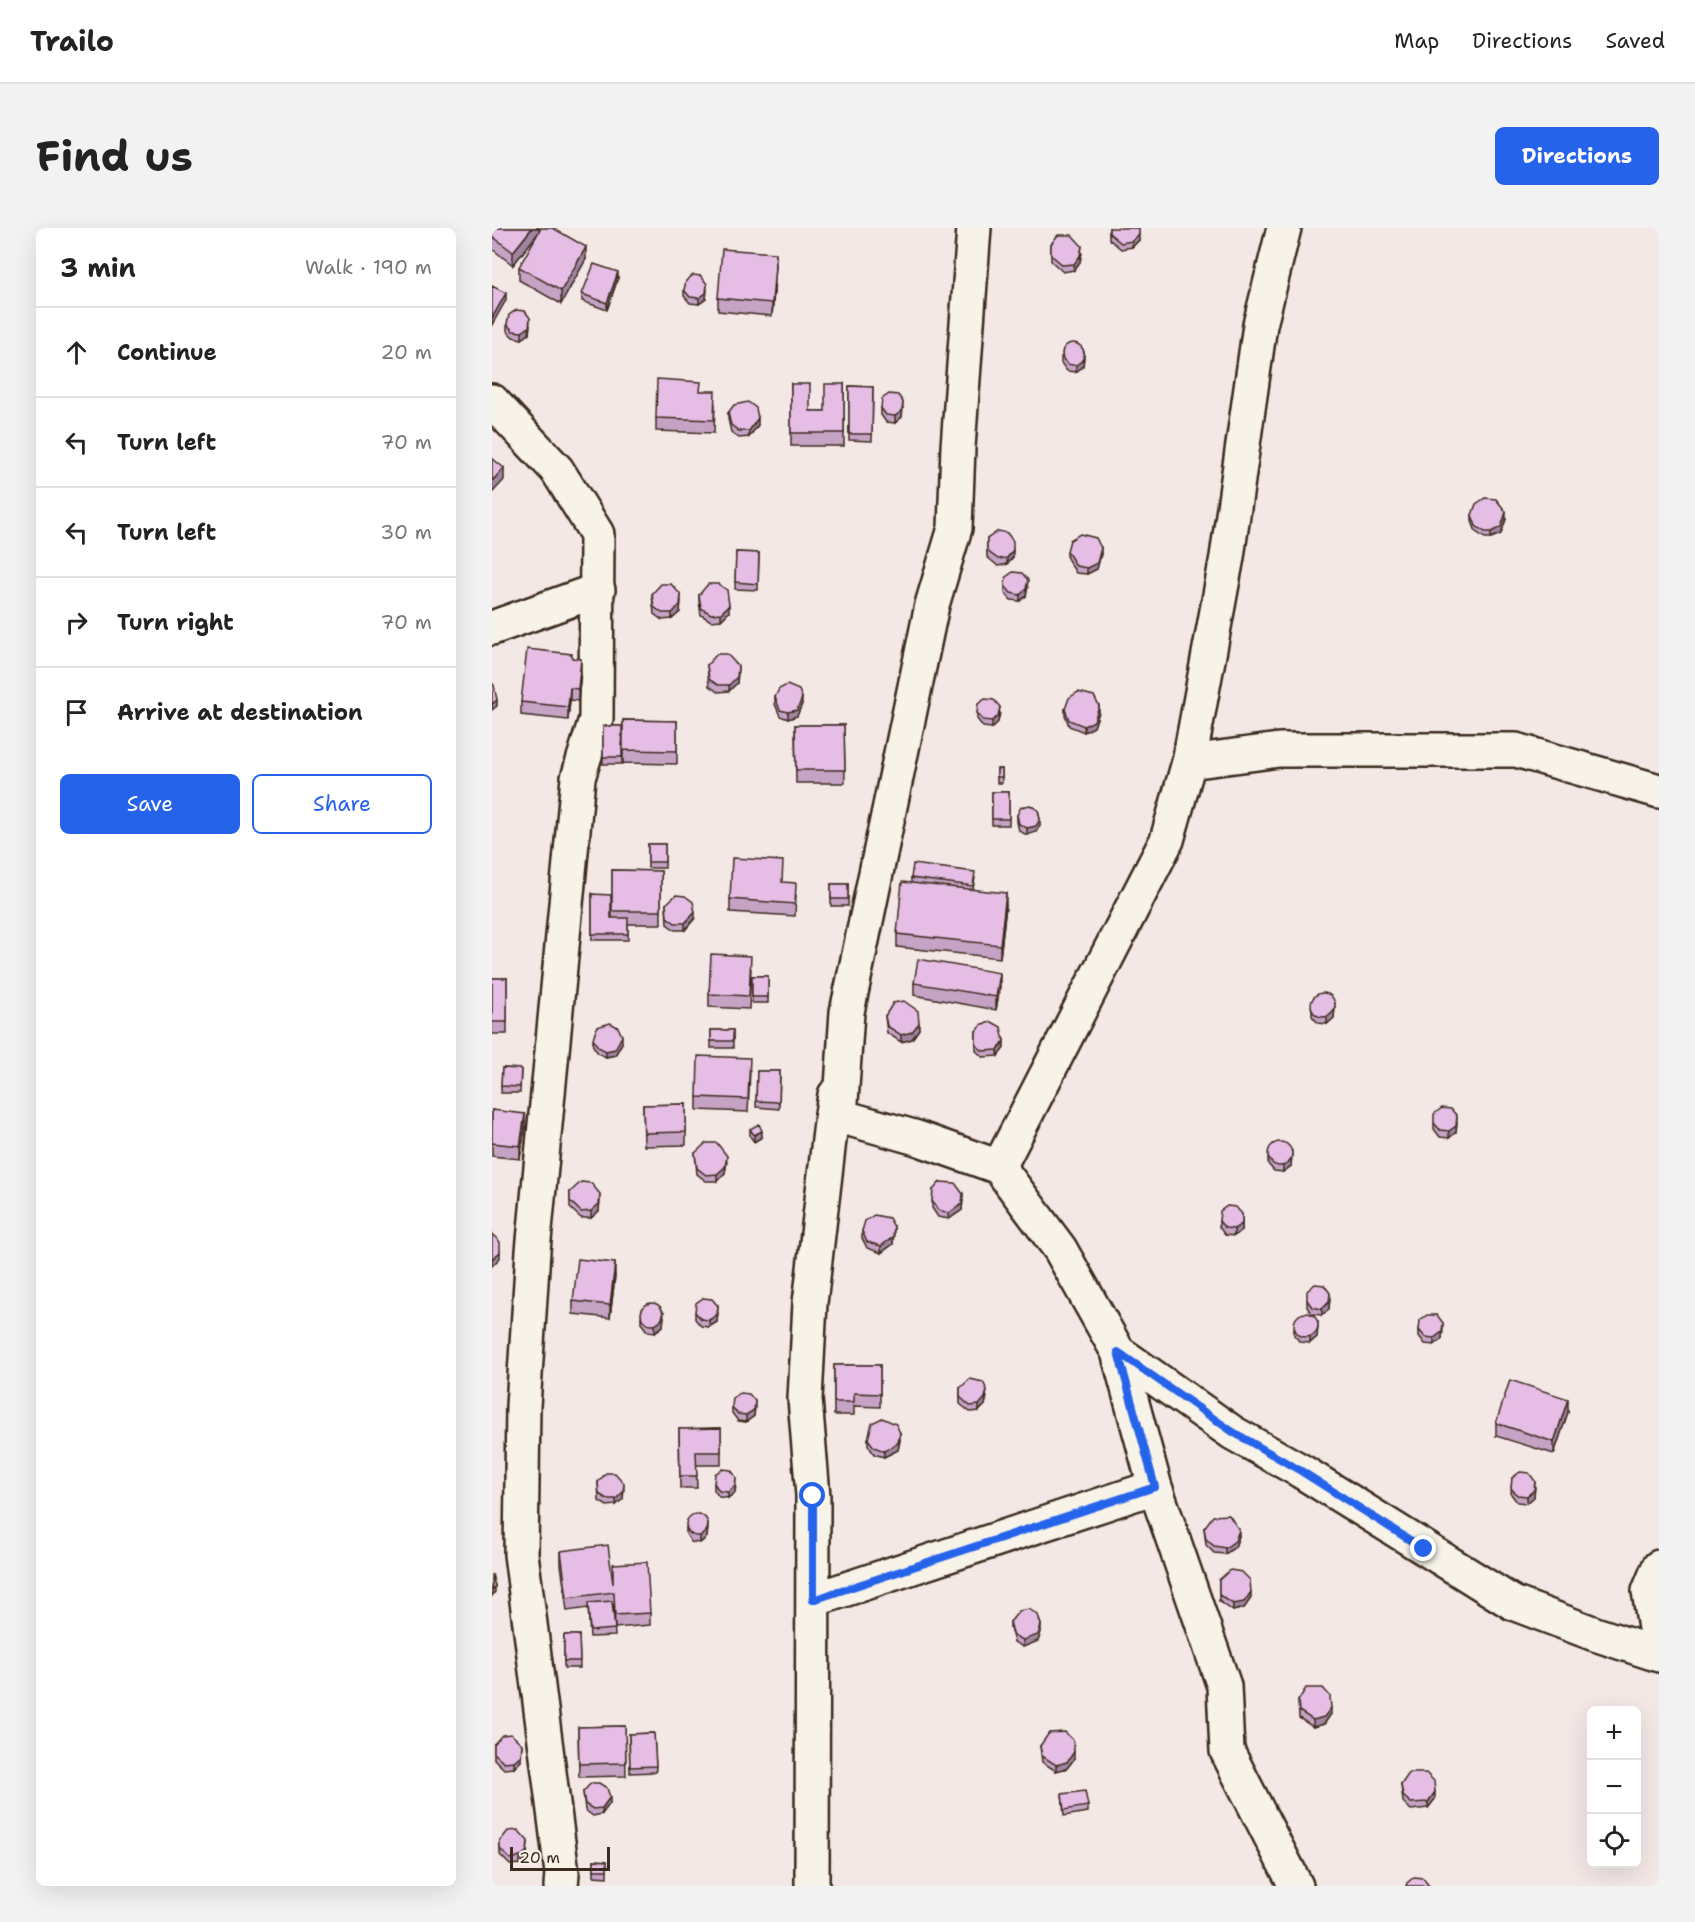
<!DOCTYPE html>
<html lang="en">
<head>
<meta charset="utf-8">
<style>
	:root { --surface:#fff; --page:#f2f2f2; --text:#222; --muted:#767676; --line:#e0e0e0; --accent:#2563eb }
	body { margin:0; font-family:"Shantell Sans",sans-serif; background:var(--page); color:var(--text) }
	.controls { position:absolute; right:18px; bottom:18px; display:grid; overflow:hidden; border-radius:9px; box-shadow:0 6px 24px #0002 }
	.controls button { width:54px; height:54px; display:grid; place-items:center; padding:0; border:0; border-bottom:2px solid var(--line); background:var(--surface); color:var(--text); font:30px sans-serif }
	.scale { position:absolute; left:18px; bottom:15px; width:100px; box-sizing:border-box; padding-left:6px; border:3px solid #3b2a1e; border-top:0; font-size:16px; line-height:21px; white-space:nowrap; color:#3b2a1e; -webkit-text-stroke:4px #f7f3e8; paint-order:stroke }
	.stop { position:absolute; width:18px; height:18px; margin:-14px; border:4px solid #2563eb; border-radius:50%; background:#fff }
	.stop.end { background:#2563eb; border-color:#fff; box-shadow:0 2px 6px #0008 }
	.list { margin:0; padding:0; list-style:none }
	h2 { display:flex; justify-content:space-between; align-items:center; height:78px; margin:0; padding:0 24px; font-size:26px }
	h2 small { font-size:20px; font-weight:400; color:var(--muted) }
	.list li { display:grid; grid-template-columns:39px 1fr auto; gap:18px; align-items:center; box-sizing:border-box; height:90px; padding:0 24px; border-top:2px solid var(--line) }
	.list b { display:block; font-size:22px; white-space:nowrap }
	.list em { font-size:20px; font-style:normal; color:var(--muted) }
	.actions { display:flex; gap:12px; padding:18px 24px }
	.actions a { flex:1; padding:14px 0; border:2px solid var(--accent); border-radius:9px; text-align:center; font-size:21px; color:var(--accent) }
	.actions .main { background:var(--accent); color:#fff }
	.icon { flex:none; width:33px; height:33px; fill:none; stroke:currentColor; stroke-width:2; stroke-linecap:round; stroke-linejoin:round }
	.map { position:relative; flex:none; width:1167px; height:1658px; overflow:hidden; border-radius:9px }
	header { display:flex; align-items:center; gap:36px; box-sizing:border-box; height:84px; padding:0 30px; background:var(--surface); border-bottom:2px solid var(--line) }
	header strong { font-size:28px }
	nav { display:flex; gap:33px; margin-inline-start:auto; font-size:21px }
	.intro { display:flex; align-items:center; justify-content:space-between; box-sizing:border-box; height:144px; padding:0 36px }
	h1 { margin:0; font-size:42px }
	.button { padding:15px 27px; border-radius:9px; background:var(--accent); color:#fff; font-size:21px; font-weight:700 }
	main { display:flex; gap:36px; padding:0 36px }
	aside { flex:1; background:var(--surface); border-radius:9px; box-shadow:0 6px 24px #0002 }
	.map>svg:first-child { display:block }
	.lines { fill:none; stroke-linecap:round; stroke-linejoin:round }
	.minor-casing { stroke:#3b2a1e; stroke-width:38 }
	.minor { stroke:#f7f3e8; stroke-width:33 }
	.wall { fill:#c6a3c5; stroke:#3b2a1e; stroke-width:1.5 }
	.shaded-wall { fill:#a184a0; stroke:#3b2a1e; stroke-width:1.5 }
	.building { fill:#e6bde5; stroke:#3b2a1e; stroke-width:1.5 }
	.route { stroke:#2563eb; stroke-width:8 }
</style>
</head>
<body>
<header>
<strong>Trailo</strong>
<nav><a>Map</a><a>Directions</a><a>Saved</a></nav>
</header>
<div class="intro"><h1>Find us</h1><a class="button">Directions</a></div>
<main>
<aside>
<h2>3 min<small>Walk · 190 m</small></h2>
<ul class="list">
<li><svg class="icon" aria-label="ahead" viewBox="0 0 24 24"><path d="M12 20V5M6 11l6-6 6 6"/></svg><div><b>Continue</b></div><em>20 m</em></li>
<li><svg class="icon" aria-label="left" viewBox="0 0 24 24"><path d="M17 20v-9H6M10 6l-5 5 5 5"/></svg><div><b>Turn left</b></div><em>70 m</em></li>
<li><svg class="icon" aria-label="left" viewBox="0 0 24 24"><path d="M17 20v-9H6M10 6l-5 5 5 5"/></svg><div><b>Turn left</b></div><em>30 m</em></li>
<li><svg class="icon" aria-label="right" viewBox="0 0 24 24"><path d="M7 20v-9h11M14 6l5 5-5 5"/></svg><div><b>Turn right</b></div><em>70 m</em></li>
<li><svg class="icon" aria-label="arrive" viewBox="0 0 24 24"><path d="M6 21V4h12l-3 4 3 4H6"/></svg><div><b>Arrive at destination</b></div></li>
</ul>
<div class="actions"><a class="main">Save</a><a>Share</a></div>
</aside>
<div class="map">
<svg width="1167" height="1658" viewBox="0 0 1167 1658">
	<rect width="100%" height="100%" fill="#f4e8e7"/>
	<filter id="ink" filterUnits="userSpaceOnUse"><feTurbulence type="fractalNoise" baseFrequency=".0167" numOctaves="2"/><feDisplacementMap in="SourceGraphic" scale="12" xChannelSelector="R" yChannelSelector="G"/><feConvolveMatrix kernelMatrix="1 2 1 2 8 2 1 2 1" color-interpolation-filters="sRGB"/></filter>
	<g filter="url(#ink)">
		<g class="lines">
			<g class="minor-casing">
				<path id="minor" d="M0 173 65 242 105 306 104 491 86 550 41 1023 31 1178 29 1326 70 1645 69 1658
					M0 400 106 362
					M697 534 735 329 768 97 792 0
					M343 867 340 886 425 910 507 939 568 1021 626 1124 663 1259 732 1458 735 1523 804 1658
					M507 939 675 612 697 534 787 522H1024L1167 563
					M626 1124 741 1205 809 1243 1021 1375 1103 1406 1167 1427
					M1167 1339 1157 1363 1163 1400 1167 1407
					M321 1372 663 1259
					M320 1658 321 1268 313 1171 318 1075 340 886 349 874 355 784 440 377 463 300 466 219 482 0"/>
			</g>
			<use href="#minor" class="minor"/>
		</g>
		<path class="wall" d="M0 0H47V4L21 37 0 21Z
			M617 0 647 12 640 19 629 21 617 11Z
			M559 16 590 25 588 34 582 42 571 44 559 33Z
			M94 31 69 76 27 52V39Z
			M284 38 280 88 226 83V70Z
			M126 50 115 82 90 73V66Z
			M192 62H215L214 71 207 76 198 75 192 68Z
			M15 96 38 97 37 106 30 111 21 109 15 103Z
			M569 129H592L591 138 584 144 575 143 569 135Z
			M299 156 318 183H333L352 156V218H299Z
			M357 158 381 159 380 213 357 212Z
			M209 163 223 176 222 205 164 203V190Z
			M389 180H411L410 189 403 195 394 194 389 187Z
			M236 185 266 197 257 209 247 210 239 204 236 191Z
			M980 287 1014 291 1009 306 999 310H993L984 304 980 293Z
			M495 311 521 329 515 336 506 338 495 329Z
			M575 323 609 326 605 341 595 346 584 345 575 330Z
			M244 324 267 325 266 362 243 361Z
			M513 358 536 359 534 368 528 373 519 372 513 365Z
			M160 366 189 373 188 384 180 391 170 392 162 386Z
			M207 367 237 384 229 392 219 393 209 387 207 373Z
			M80 430 89 444 86 473 78 472 76 492 29 487V474Z
			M215 437 246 445 245 455 237 463 226 464 217 458Z
			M283 469 310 476 305 488 296 491 288 488 283 476Z
			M573 481 607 484 602 499 592 504 577 498 573 487Z
			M485 485H508L506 494 500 500 491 499 485 491Z
			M131 492 185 493V536L131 535Z
			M303 497H352L353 555H304Z
			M111 498H130V536H111Z
			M505 541H510V555H505Z
			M500 564H517V597H500Z
			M525 587 548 597 544 604 535 607 527 603 525 594Z
			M156 616H173V640H156Z
			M120 642 169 643V696H136V712H100V666L120 690Z
			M419 650H483L481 661 514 678 508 730 405 719V706L419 655Z
			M290 654 304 667 303 688 238 684V671Z
			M339 656H356V678H339Z
			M174 676 203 690 193 702H183L175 696Z
			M259 741 257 781 217 779V766Z
			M260 748H276V775H260Z
			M0 750H15V806H0Z
			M422 755 508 758 504 782 422 767Z
			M843 780 842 790 835 796 826 795 820 788V781Z
			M393 788 427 801 420 811 409 814 395 805Z
			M219 802H241V820H219Z
			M484 803 512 820 506 828 491 829 484 823Z
			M101 811 130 815 123 827 114 829 106 825 101 818Z
			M10 840 29 841 28 865H9Z
			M258 843 256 884 205 882V869Z
			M265 843H288L287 881 264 879Z
			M194 876V917L152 918 151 877Z
			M0 882 33 899 28 931 0 928Z
			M942 895H965L964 904 957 910 948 909 942 901Z
			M258 901 270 909 262 914 258 908Z
			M203 925 235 934 233 945 225 953H214L205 946Z
			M800 928 799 938 791 944 782 943 776 936V929Z
			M441 962 471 972 470 982 457 991 446 989 440 980Z
			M78 964 108 972 107 983 99 990H89L78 980Z
			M750 992V1002L742 1008 733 1007 727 999V993Z
			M370 1003 402 1005 401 1016 389 1025 375 1020 370 1010Z
			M123 1048 118 1090 81 1086V1073Z
			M838 1071 837 1081 830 1087 820 1086 815 1079V1072Z
			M203 1084 226 1085 225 1094 217 1099 209 1098 203 1091Z
			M149 1089H172L171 1098 163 1104 155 1103 149 1095Z
			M826 1099 825 1109 818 1115 808 1114 802 1107V1100Z
			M951 1101 950 1111 942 1117 933 1116 927 1108V1102Z
			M342 1137H388V1179L362 1178V1187H342Z
			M468 1160 495 1169 493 1177 487 1183 478 1184 468 1176Z
			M240 1179H263L262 1188 254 1194 246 1193 240 1185Z
			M1076 1184 1062 1226 1004 1208V1195Z
			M229 1200V1237H204L205 1260H188L187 1201Z
			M376 1211 408 1212 406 1222 392 1229 382 1226 376 1217Z
			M1020 1250 1043 1259 1042 1269 1035 1275 1025 1274 1019 1266Z
			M106 1254 132 1261 131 1271 124 1277 115 1278 107 1273Z
			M222 1255 244 1256 243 1265 236 1270 227 1269 222 1262Z
			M194 1300H216L215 1309 208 1315 199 1314 194 1306Z
			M712 1300 747 1308 743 1319 733 1326 722 1325 714 1317Z
			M69 1323 121 1355 158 1385V1397L123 1400 122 1377H121L123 1408 98 1409 96 1380 75 1383 69 1336Z
			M727 1352 759 1370 752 1380 741 1383 727 1373Z
			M518 1394 549 1404 546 1413 531 1419 522 1414 518 1400Z
			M72 1407H87L88 1440H72Z
			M806 1473 839 1486 832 1496 821 1499 807 1490Z
			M133 1498 134 1548 87 1549 86 1499Z
			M162 1505 164 1544 138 1545 137 1506Z
			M2 1516 29 1533 22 1540 12 1541 2 1531Z
			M548 1518 582 1531 575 1540 564 1543 550 1534Z
			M909 1557 943 1571 936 1580 919 1582 911 1574Z
			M91 1564 118 1575 110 1586 101 1588 93 1582Z
			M570 1566 596 1578V1584L572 1588Z
			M8 1613 35 1629 28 1636 18 1637 8 1627Z
			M102 1632 115 1633V1649L102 1648Z"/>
		<path class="shaded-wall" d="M40 0H47V4L21 37V24Z
			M647 6V12L640 19V13Z
			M590 18 588 34 582 42V36Z
			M94 19V31L69 76V63Z
			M284 25V38L280 88V75Z
			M126 44V50L115 82V75Z
			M215 56 214 71 207 76V70Z
			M14 65V72L0 97V90Z
			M38 90 37 106 30 111V104Z
			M592 123 591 138 584 144V137Z
			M411 174 410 189 403 195V188Z
			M266 190V197L257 209V203Z
			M12 240V252L0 265V253Z
			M1014 284V291L1009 306 999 310V304Z
			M609 320V326L605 341 595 346V340Z
			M521 322V329L515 336V330Z
			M536 352 534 368 528 373V367Z
			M189 367 188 384 180 391V385Z
			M237 377V384L229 392V385Z
			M89 431V444L86 473V461Z
			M246 438 245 455 237 463V457Z
			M78 460V472L76 492V479Z
			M310 470V476L305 488 296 491V484Z
			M5 472V478L0 482V476Z
			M607 478V484L602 499 592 504V498Z
			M508 479 506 494 500 500V493Z
			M548 591V597L544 604 535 607V600Z
			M514 665V678L508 730V717Z
			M203 684V690L193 702V695Z
			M508 745V758L504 782V769Z
			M843 774 842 790 835 796V789Z
			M427 795V801L420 811 409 814V807Z
			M130 808V815L123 827 114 829V823Z
			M512 813V820L506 828V822Z
			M33 886V899L28 931V918Z
			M965 888 964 904 957 910V903Z
			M270 903V909L262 914V907Z
			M800 922 799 938 791 944V938Z
			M235 928 233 945 225 953V946Z
			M108 966 107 983 99 990V983Z
			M471 966 470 982 457 991V985Z
			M750 986V1002L742 1008V1001Z
			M402 999 401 1016 389 1025V1018Z
			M8 1024V1030L0 1038V1031Z
			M123 1035V1048L118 1090V1077Z
			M838 1065 837 1081 830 1087V1081Z
			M226 1078 225 1094 217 1099V1092Z
			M172 1083 171 1098 163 1104V1097Z
			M826 1093 825 1109 818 1115V1109Z
			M951 1095 950 1111 942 1117V1110Z
			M495 1162 493 1177 487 1183V1177Z
			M1076 1171V1184L1062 1226V1214Z
			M263 1173 262 1188 254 1194V1187Z
			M408 1205V1212L406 1222 392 1229V1223Z
			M244 1249 243 1265 236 1270V1264Z
			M1043 1253 1042 1269 1035 1275V1268Z
			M132 1255 131 1271 124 1277V1271Z
			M216 1294 215 1309 208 1315V1308Z
			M747 1302V1308L743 1319 733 1326V1320Z
			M3 1358V1364L0 1368V1362Z
			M759 1364V1370L752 1380 741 1383V1376Z
			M549 1397V1404L546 1413 531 1419V1412Z
			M839 1480V1486L832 1496 821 1499V1492Z
			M30 1516 29 1533 22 1540V1533Z
			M582 1524V1531L575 1540 564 1543V1537Z
			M943 1564V1571L936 1580V1574Z
			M118 1569V1575L110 1586V1580Z
			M36 1613 35 1629 28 1636V1629Z"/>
		<path class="building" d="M0 0H40L21 24 0 8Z
			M49 0H61L94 19 69 63 27 39Z
			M617 0H647V6L640 13 629 15 617 5Z
			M566 7H580L590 18 588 28 582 36 571 37 559 27V16Z
			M230 21 284 25 280 75 226 70Z
			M102 36 126 44 115 75 90 66Z
			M201 47 209 48 215 56 214 65 207 70 198 69 192 62 194 53Z
			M0 58 14 65 0 90Z
			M24 82 33 83 38 90 37 99 30 104 21 103 15 96 17 87Z
			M570 126a11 11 0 1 1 22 0a11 11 0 1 1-22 0Z
			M165 151 209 154 208 163H223L222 192 164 190Z
			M299 156H318V183H333V156H352V205H299Z
			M357 158 381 159 380 206H357Z
			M397 166 406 167 411 174 410 183 403 188 394 187 389 180 390 171Z
			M256 174 264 180 266 190 257 203H247L239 197 236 185 242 177Z
			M0 230 12 240 0 253Z
			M993 270 1004 271 1014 284 1009 299 999 304H993L984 298 980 287 984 276Z
			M506 303 515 305 521 313V322L515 330 506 331 495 323V311Z
			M588 306 604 310 609 320 605 335 595 340 584 338 575 323 578 312Z
			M244 324 267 325 266 356 243 354Z
			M521 344 530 345 536 352 534 361 528 367 519 365 513 358 514 349Z
			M169 356H179L189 367 188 377 180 385H170L162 379 160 366Z
			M216 356H226L235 362 237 377 229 385 219 386 209 380 207 367Z
			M35 421 80 426V430L89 431 86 461 78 460 76 479 29 474Z
			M225 426H235L246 438 245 449 237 457H226L217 451 215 437Z
			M0 455 2 457 5 472 0 476Z
			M295 457 307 462 310 470 305 482 296 484 288 482 283 469 287 461Z
			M586 464 602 468 607 478 602 493 592 498 577 492 573 481 577 470Z
			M493 471 502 472 508 479 506 488 500 493 491 492 485 485 486 476Z
			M131 492 185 493V523L131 522Z
			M303 497H352L353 542H304Z
			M111 498H130V529H111Z
			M505 541H510V549H505Z
			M500 564H517V591H500Z
			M538 577 546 582 548 591 544 598 535 600 527 596 525 587 529 579Z
			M156 616H173V634H156Z
			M240 630 291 633 290 654 304 655 303 676 238 671Z
			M421 636 483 644 481 658 419 650Z
			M120 642 169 643V683H120Z
			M410 654 514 665 508 717 405 706Z
			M339 656H356V671H339Z
			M100 666 119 667V690H136V706H100Z
			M184 667 193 668 201 674 203 684 193 695H183L175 689 174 676Z
			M219 726 259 728 257 768 217 766Z
			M426 731 508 745 504 769 422 755Z
			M260 748H276V769H260Z
			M0 750H15V794H0Z
			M819 777a12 12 0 1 1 24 0a12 12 0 1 1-24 0Z
			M412 773 426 783 427 795 420 804 409 807 395 798 393 788 401 775Z
			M500 794 509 799 512 813 506 822 491 823 484 817V803L490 796Z
			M118 795 126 799 130 808 123 821 114 823 106 819 101 811 105 799Z
			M219 802H241V813H219Z
			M206 828 258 830 256 871 205 869Z
			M10 840 29 841 28 859 9 858Z
			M265 843H288L287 874 264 873Z
			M194 876V904L152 905 151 877Z
			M950 880 959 881 965 888 964 898 957 903 948 902 942 895V886Z
			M0 882 33 886 28 918 0 915Z
			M267 896 270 903 262 907 258 901Z
			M776 926a12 12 0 1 1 24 0a12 12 0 1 1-24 0Z
			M214 915H225L235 928 233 939 225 946 214 947 205 940 203 925Z
			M89 954 99 955 108 966 107 976 99 983 89 984 78 973V964Z
			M448 954 463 955 471 966 470 976 457 985 446 982 440 973 441 962Z
			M735 978 744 979 750 986V996L742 1001 733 1000 727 993 728 983Z
			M382 987 397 990 402 999 401 1009 389 1018 375 1014 370 1003 373 993Z
			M0 1006 8 1014V1024L0 1031Z
			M86 1031 123 1035 118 1077 81 1073Z
			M823 1056 832 1057 838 1065 837 1074 830 1081 820 1079 815 1072V1063Z
			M211 1070 220 1071 226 1078 225 1087 217 1092 209 1091 203 1084 204 1075Z
			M149 1086a11 11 0 1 1 22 0a11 11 0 1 1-22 0Z
			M802 1097a12 12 0 1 1 24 0a12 12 0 1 1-24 0Z
			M935 1087H945L951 1095 950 1104 942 1110 933 1109 927 1102 928 1092Z
			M342 1137H388V1166L362 1165V1174H342Z
			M478 1151 491 1154 495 1162 493 1170 487 1177 478 1178 468 1169V1160Z
			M1018 1152 1076 1171 1062 1214 1004 1195Z
			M248 1165 257 1166 263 1173 262 1182 254 1187 246 1186 240 1179 241 1170Z
			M390 1190 404 1196 408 1205 406 1215 392 1223 382 1219 376 1211 380 1195Z
			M229 1200V1224H204L205 1248H188L187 1201Z
			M230 1241 239 1242 244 1249 243 1258 236 1264 227 1263 222 1255 223 1246Z
			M1028 1244 1037 1245 1043 1253 1042 1262 1035 1268 1025 1267 1019 1260 1020 1250Z
			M114 1245H123L132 1255 131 1264 124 1271H115L107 1266 106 1254Z
			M194 1297a11 11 0 1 1 22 0a11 11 0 1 1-22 0Z
			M737 1287 747 1302 743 1313 733 1320 722 1318 714 1311 712 1300 721 1288Z
			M116 1317 121 1356V1336L155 1334 158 1385 123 1387 122 1364 75 1370 69 1323Z
			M738 1342 750 1344 758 1352 759 1364 752 1374 741 1376 727 1367V1352Z
			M0 1346 3 1358 0 1362Z
			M120 1373 123 1401 98 1403 96 1375Z
			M537 1381 546 1387 549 1397 546 1407 531 1412 522 1408 518 1394 527 1383Z
			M72 1407H87L88 1433H72Z
			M814 1460H831L838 1468 839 1480 832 1489 821 1492 807 1483 806 1473Z
			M133 1498 134 1535 87 1536 86 1499Z
			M573 1504 581 1512 582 1524 575 1534 564 1537 550 1528 548 1518 557 1505Z
			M162 1505 164 1538 138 1539 137 1506Z
			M19 1506 30 1516 29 1527 22 1533 12 1534 2 1525V1516L10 1507Z
			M917 1545H934L942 1553 943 1564 936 1574 919 1575 911 1568 909 1557Z
			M99 1555H107L115 1560 118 1569 110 1580 101 1581 93 1576 91 1564Z
			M593 1563 596 1578 572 1582 570 1566Z
			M26 1602 36 1613 35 1623 28 1629 18 1631 8 1621V1613L16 1603Z
			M102 1632 115 1633V1642H102Z
			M922 1649 931 1650 937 1658H914L915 1655Z"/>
	</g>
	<g class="lines" filter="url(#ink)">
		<path class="route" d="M321 1268V1372L663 1259 626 1124 741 1204 809 1243 932 1321"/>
	</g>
</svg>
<div class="controls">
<button>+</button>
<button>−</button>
<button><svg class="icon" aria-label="locate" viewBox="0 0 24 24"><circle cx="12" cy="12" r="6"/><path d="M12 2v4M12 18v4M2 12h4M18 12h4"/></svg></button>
</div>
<div class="scale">20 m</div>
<div class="stop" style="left:321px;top:1268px"></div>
<div class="stop end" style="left:932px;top:1321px"></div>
</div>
</main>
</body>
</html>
